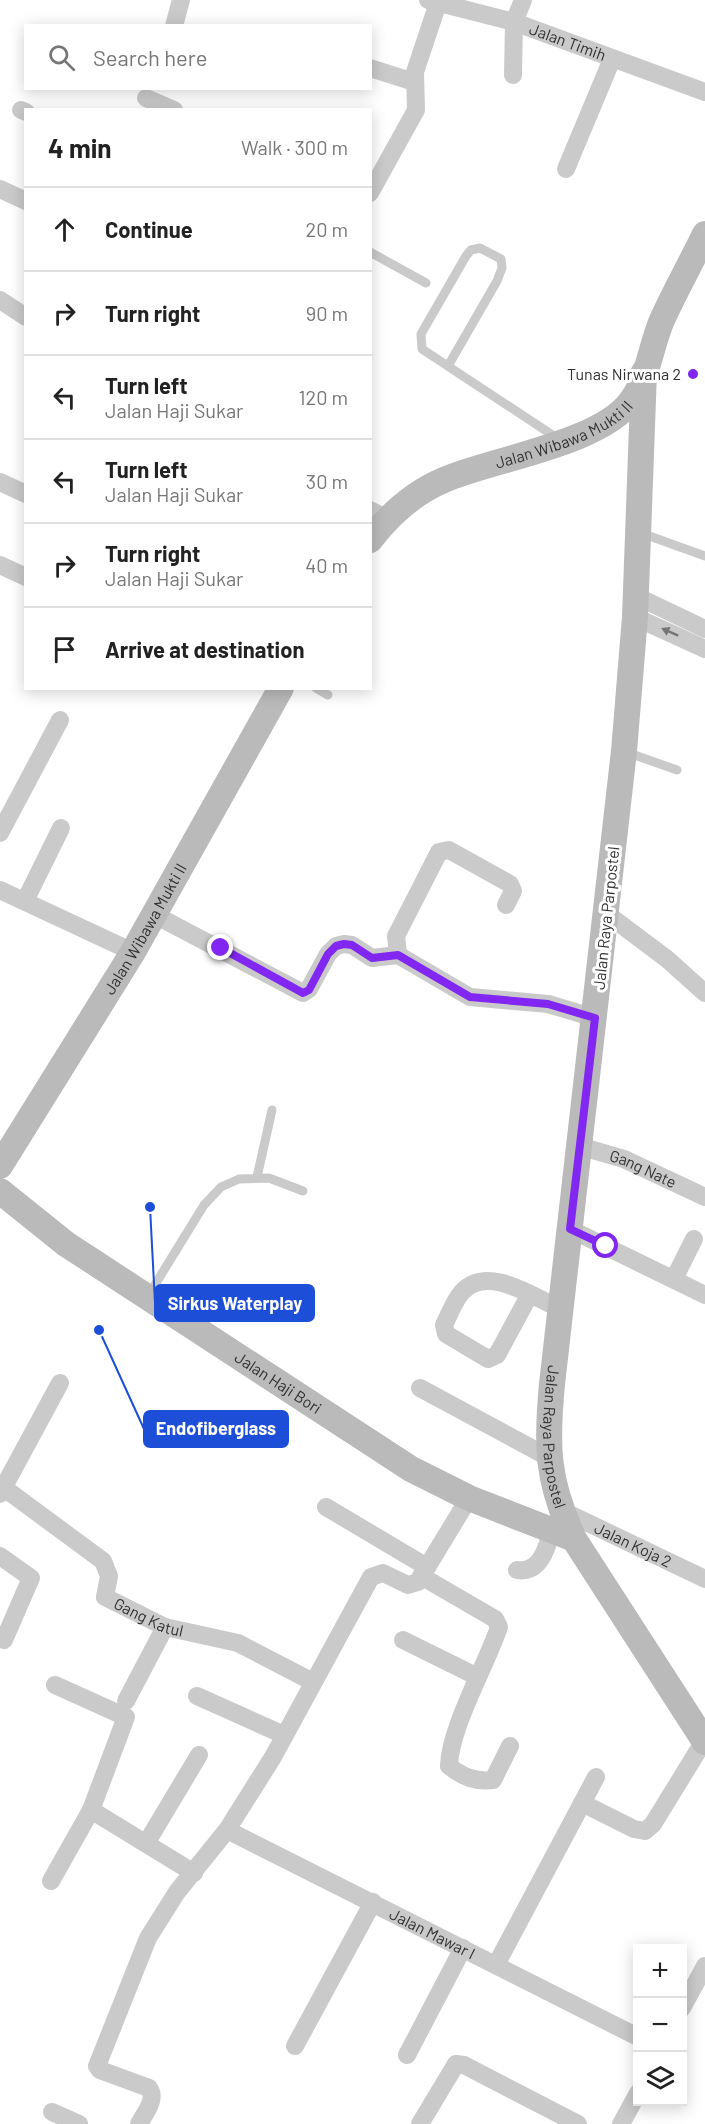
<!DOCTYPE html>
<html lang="en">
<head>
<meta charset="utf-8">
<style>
	:root { --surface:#fff; --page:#f2f2f2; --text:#222; --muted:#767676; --line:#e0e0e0 }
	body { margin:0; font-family:Barlow,sans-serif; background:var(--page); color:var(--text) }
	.controls { position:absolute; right:18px; bottom:18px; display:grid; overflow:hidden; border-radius:0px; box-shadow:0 3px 15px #0003 }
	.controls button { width:54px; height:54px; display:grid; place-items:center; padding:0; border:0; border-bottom:2px solid var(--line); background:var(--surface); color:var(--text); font:30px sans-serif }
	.stop { position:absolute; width:18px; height:18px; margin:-14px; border:4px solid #8127f1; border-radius:50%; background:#fff }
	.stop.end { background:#8127f1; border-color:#fff; box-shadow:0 2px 6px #0008 }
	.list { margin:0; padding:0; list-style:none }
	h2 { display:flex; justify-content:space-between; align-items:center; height:78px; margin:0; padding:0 24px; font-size:26px }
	h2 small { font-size:20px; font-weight:400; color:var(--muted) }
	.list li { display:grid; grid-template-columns:39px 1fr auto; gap:18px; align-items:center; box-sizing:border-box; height:84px; padding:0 24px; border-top:2px solid var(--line) }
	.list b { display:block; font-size:22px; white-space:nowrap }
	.list p { margin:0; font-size:20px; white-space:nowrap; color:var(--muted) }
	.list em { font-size:20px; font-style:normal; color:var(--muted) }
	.icon { flex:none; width:33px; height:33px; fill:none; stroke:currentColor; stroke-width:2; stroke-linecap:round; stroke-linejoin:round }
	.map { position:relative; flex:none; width:705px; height:2124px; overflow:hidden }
	.search { position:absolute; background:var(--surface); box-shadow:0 3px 15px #0003; left:24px; top:24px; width:348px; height:66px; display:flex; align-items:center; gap:15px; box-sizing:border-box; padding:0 21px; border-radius:0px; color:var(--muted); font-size:22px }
	.panel { position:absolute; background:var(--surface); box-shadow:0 3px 15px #0003; left:24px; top:108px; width:348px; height:582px; border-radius:0px }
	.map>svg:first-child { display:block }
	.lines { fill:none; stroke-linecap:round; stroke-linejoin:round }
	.lane { stroke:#cacaca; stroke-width:9 }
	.street { stroke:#cacaca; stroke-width:18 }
	.secondary { stroke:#bababa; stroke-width:26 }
	.oneway { fill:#757575 }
	.route { stroke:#8127f1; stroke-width:8 }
	.poi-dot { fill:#8127f1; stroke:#fff; stroke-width:2 }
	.labels { text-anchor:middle; stroke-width:6; stroke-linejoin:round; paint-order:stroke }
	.street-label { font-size:16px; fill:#303030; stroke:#fff }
	.poi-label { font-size:16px; fill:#303030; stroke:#fff; text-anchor:end }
	.leader { fill:none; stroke:#1d4ed8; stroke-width:2 }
	.callout-dot { fill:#1d4ed8; stroke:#fff; stroke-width:2 }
	.callout { fill:#1d4ed8; stroke:#1d4ed8; stroke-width:2 }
	.callout-label { font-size:18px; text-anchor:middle; font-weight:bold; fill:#fff }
</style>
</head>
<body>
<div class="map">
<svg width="705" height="2124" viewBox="0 0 705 2124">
	<rect width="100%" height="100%" fill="#fff"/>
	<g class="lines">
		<path class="lane" d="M370 252 426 283
			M448 366 497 281 502 268 501 259 480 248 471 250 466 256 421 334 422 349 560 440
			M641 533 705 556
			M316 688 328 695
			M626 752 677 770
			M257 1177 272 1110
			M148 1296 204 1205 221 1187 239 1179 269 1178 303 1191"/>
		<g class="street">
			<path id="s1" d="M428 0 514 22 705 92"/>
			<path d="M174 26 181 0"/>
			<path d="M370 68 414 82"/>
			<path d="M513 75 514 22 523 0"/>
			<path d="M146 98 174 110"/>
			<path d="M21 110 26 112"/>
			<path d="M566 169 612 59"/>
			<path d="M0 189 26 201"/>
			<path d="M370 193 416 110 415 72 439 0"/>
			<path d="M0 300 26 317"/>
			<path d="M0 482 26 494"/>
			<path d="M370 510 387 519"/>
			<path d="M0 565 26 577"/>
			<path d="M636 596 705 629"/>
			<path d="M635 617 705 649"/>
			<path d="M0 833 60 720"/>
			<path d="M0 890 133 952"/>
			<path d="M25 901 61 828"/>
			<path d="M607 914 667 959 705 993"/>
			<path d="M155 915 303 993 309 989 328 954 336 946 344 944 352 945 372 958 398 955 470 997 548 1004 595 1018"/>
			<path d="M398 955 396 936 439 852 449 850 510 884 513 891 506 905"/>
			<path id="s2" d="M579 1146 624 1159 705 1197"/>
			<path d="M570 1229 705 1295"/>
			<path d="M674 1279 694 1239"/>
			<path d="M530 1294 497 1355 488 1359 446 1334 444 1325C449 1315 454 1301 462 1292 487 1264 534 1297 560 1309"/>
			<path d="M420 1388 548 1457"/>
			<path id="s3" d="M0 1485 103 1561 109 1576 105 1597 165 1627 238 1643 313 1682"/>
			<path d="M0 1494 60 1383"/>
			<path d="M326 1507 427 1567"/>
			<path id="s4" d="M561 1510 705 1579"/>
			<path d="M0 1556 31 1578 4 1640"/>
			<path d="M517 1570C540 1574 547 1548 552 1530"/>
			<path d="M421 1576 495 1619 499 1627C486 1666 450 1727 449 1766 463 1777 475 1782 493 1780L510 1746"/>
			<path d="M403 1640 478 1677"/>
			<path d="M55 1685 126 1717 91 1810"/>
			<path d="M197 1696 284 1735"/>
			<path d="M126 1701 165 1627"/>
			<path d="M582 1803 634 1829 645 1831 653 1824 704 1741"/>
			<path id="s5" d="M227 1830 638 2037"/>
			<path d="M147 1842 199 1755"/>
			<path d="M51 1881 91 1810 194 1873"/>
			<path d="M496 1965 596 1777"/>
			<path d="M682 2008 705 1966"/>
			<path d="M295 2046 373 1902"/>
			<path d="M407 2055 463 1948"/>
			<path d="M52 2112 79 2124"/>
			<path d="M139 2124C145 2113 157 2099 149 2088L100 2070 97 2066 148 1938 177 1892 227 1830 273 1757 371 1577 383 1573 408 1585 418 1582 469 1498"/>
			<path d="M420 2124 456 2064 464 2065 578 2124"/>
			<path d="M621 2124 638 2093"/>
		</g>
		<g class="secondary">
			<path id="s6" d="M644 372 635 617 624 751 552 1384C546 1447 547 1481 574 1539L705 1742"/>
			<path id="s7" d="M370 540C390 514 413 493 444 480 492 459 600 444 631 401 648 379 651 345 662 320 675 291 691 263 705 234"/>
			<path id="s8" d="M0 1166 133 952 281 688"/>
			<path id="s9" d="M0 1191 66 1244 411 1469 469 1498 574 1539"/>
		</g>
	</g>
	<defs><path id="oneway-solid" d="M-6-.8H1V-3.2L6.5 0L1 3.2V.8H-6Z" transform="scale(1.5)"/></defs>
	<use class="oneway" href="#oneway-solid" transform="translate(670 632) rotate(-156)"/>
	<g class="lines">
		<path class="route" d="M221 948 303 993 309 990 328 954 336 946 344 944 352 945 372 958 398 955 470 997 548 1004 595 1018 570 1229 606 1246"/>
	</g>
	<circle class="poi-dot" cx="693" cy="374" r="6"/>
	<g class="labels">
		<g class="street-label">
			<text dy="6" stroke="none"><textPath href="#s1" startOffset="146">Jalan Timih</textPath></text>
			<text dy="6" stroke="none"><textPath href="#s7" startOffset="225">Jalan Wibawa Mukti II</textPath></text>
			<text transform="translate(606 918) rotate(-84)" y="6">Jalan Raya Parpostel</text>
			<text dy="6" stroke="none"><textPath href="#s8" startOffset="278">Jalan Wibawa Mukti II</textPath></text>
			<text dy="6" stroke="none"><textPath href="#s2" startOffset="68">Gang Nate</textPath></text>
			<text dy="6" stroke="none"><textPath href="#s9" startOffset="338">Jalan Haji Bori</textPath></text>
			<text dy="6" stroke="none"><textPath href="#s6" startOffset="1070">Jalan Raya Parpostel</textPath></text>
			<text dy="6" stroke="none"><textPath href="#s4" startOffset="80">Jalan Koja 2</textPath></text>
			<text dy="6" stroke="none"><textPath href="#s3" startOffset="214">Gang Katul</textPath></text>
			<text dy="6" stroke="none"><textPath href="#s5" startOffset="230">Jalan Mawar I</textPath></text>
		</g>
		<g class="poi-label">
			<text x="681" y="380">Tunas Nirwana 2</text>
		</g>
	</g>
	<path class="leader" d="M150 1207L155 1303M99 1330L144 1429"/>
	<g class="callout-dot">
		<circle cx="150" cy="1207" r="6"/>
		<circle cx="99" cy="1330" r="6"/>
	</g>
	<g class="callout">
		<rect x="155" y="1285" width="159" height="36" rx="6"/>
		<rect x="144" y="1411" width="144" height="36" rx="6"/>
	</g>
	<g class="callout-label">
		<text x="235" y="1310">Sirkus Waterplay</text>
		<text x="216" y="1435">Endofiberglass</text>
	</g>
</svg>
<div class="controls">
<button>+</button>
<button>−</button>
<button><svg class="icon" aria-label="layers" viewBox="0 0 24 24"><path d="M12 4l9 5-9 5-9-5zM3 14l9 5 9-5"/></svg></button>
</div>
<div class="stop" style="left:606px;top:1246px"></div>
<div class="stop end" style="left:221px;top:948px"></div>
<div class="search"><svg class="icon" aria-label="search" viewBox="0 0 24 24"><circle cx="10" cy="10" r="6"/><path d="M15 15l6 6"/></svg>Search here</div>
<section class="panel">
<h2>4 min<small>Walk · 300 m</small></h2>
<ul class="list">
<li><svg class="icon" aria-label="ahead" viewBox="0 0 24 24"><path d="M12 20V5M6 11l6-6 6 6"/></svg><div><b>Continue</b></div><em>20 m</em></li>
<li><svg class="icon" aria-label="right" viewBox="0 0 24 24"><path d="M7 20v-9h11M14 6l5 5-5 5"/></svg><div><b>Turn right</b></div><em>90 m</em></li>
<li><svg class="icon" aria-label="left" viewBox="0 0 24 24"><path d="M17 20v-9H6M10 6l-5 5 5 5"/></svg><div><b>Turn left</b><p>Jalan Haji Sukar</p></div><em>120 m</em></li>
<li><svg class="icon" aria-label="left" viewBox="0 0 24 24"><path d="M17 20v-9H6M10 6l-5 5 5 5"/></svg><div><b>Turn left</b><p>Jalan Haji Sukar</p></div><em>30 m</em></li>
<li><svg class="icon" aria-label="right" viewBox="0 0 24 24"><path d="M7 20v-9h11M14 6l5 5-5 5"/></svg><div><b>Turn right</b><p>Jalan Haji Sukar</p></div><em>40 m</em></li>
<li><svg class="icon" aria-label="arrive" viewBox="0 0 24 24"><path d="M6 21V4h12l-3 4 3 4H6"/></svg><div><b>Arrive at destination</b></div></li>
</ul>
</section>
</div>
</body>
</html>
